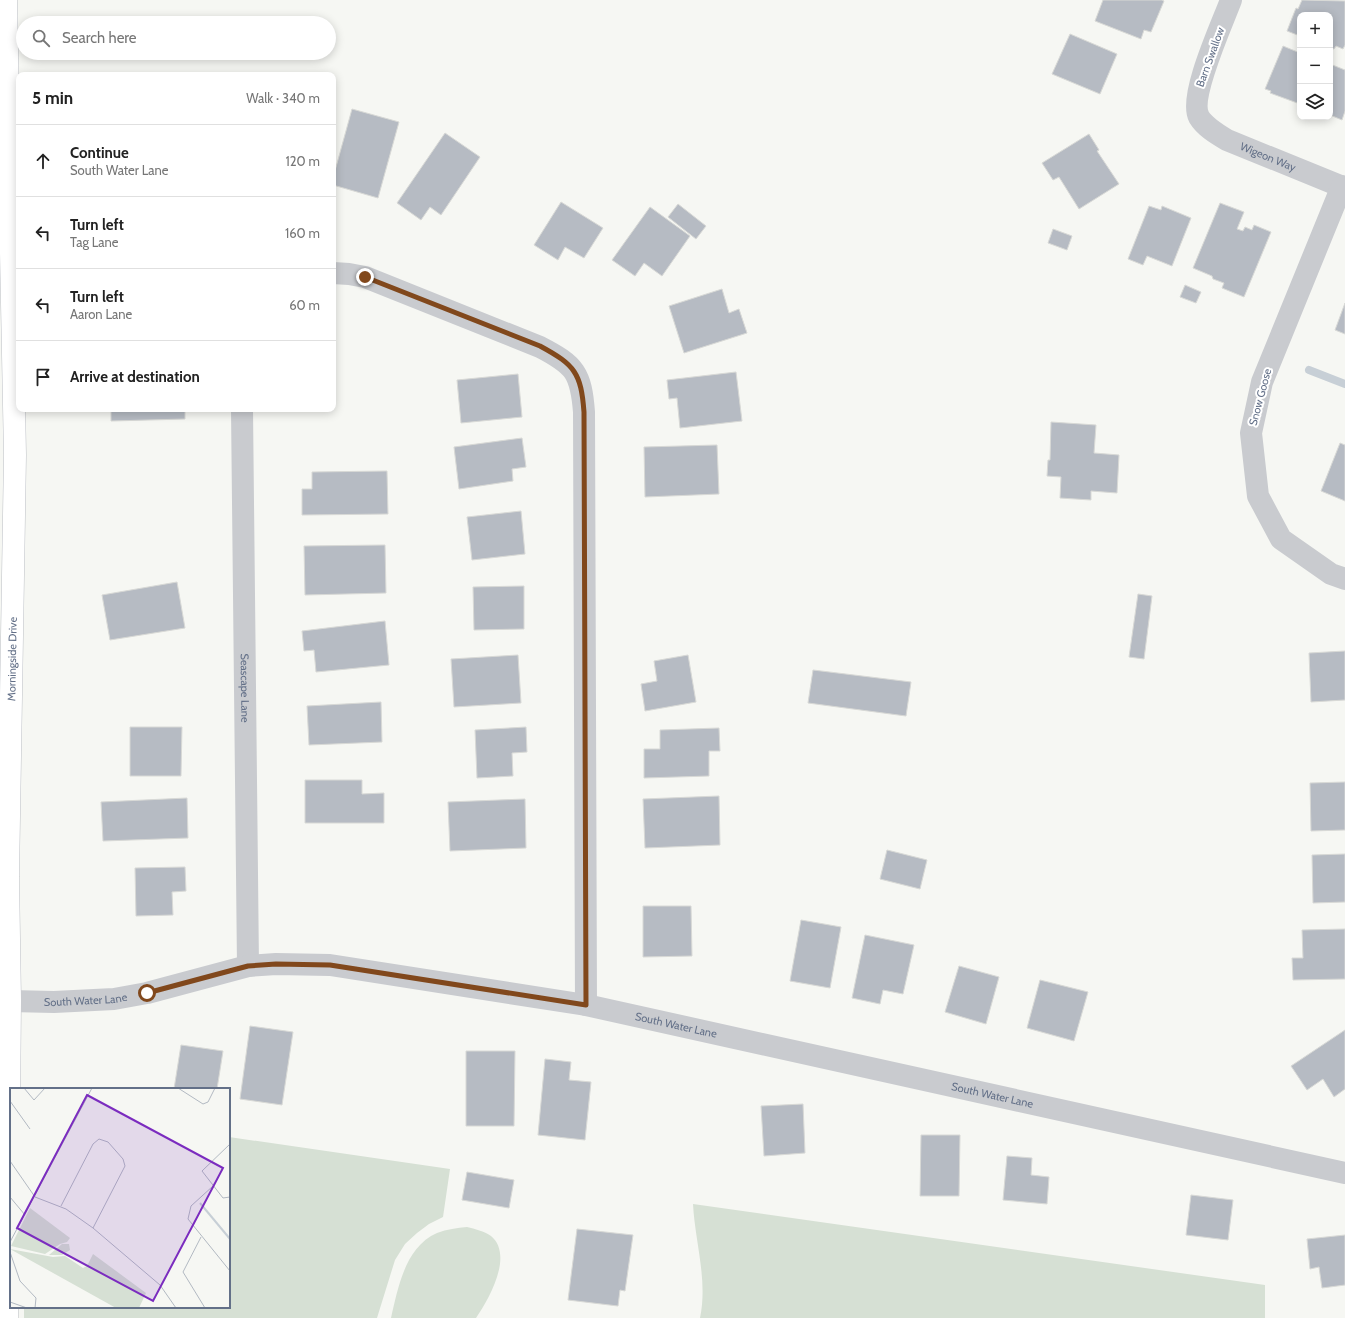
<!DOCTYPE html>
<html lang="en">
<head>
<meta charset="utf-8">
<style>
	:root { --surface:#fff; --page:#f6f6f6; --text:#222; --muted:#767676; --line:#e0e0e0 }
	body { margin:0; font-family:Cabin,sans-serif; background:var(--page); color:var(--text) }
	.controls { position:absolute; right:12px; top:12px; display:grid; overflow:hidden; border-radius:8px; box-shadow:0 2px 10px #0003 }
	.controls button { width:36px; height:36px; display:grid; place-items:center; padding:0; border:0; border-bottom:1px solid var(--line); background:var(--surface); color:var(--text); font:20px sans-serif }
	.stop { position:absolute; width:12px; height:12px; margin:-9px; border:3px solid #81481c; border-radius:50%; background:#fff }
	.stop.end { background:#81481c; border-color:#fff; box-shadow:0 1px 4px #0008 }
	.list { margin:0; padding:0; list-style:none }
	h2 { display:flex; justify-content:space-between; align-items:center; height:52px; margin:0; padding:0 16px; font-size:17px }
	h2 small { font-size:13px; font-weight:400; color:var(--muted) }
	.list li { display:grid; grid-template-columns:26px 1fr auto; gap:12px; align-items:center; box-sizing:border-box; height:72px; padding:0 16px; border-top:1px solid var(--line) }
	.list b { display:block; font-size:15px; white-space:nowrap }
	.list p { margin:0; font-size:13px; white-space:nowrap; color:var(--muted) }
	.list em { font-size:13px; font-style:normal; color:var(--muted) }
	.icon { flex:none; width:22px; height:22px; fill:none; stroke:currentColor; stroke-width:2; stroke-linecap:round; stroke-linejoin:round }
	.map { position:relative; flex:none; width:1345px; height:1318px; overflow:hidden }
	.search { position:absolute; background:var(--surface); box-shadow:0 2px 10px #0003; left:16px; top:16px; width:320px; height:44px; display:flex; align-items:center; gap:10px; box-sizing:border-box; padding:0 14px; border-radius:22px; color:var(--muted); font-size:15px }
	.panel { position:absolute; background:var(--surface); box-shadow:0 2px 10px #0003; left:16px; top:72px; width:320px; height:340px; border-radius:8px }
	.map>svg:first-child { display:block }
	.green { fill:#d6e0d4 }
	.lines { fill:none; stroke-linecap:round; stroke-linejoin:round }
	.stream { stroke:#c7cfd6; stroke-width:8 }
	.building { fill:#b6bbc3; stroke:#d8d9d6 }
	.secondary-casing { stroke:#bdc0c6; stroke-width:23 }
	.street { stroke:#c9cbcf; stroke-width:22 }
	.secondary { stroke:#fff; stroke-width:22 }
	.route { stroke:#81481c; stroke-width:5 }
	.labels { text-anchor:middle; stroke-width:4; stroke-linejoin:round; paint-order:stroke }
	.street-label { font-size:11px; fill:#637088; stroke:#fff }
	.inset-river { fill:none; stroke:#c7cfd6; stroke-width:2 }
	.inset-road { fill:none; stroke:#b2b9c2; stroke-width:1 }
	.view { fill:#7b2cbf; fill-opacity:0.15; stroke:#7b2cbf; stroke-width:2 }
	.inset-edge { fill:none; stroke:#637088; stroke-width:2 }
</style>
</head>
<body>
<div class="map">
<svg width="1345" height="1318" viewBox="0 0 1345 1318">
	<rect width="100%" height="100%" fill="#f6f7f3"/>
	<path class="green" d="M229 1137 450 1169 443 1217 429 1224 417 1233 405 1244 395 1260 377 1318H24V1307H229Z
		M693 1204 1265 1285V1318H700C708 1280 695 1242 693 1204Z
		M467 1227C475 1229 484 1231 491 1236 514 1255 489 1299 476 1318H391C398 1288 405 1247 437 1233 447 1229 457 1228 467 1227Z"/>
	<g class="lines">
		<path class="stream" d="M1309 370 1345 384"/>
	</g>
	<path class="building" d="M1103 0H1162L1164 1 1151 32 1144 30 1141 39 1095 21Z
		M1302 0 1345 1V45L1343 49 1336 46 1334 49 1330 48V15H1300V36L1287 31 1296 8 1298 9Z
		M1070 34 1117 54 1100 94 1052 74Z
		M1283 46 1300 53V104L1270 93 1271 91 1265 89Z
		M1330 64 1345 70V111L1342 120 1330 115Z
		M352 109 399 122 378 198 333 185V178Z
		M445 133 480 157 441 215 430 207 421 220 397 203Z
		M1089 134 1099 150 1097 151 1119 184 1079 209 1059 177 1053 180 1042 163Z
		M561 202 603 228 584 258 565 247 558 260 534 245Z
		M1220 203 1244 212 1237 229 1243 231 1245 227 1252 230 1254 225 1271 232 1244 297 1222 288 1224 283 1213 279 1212 276 1193 268Z
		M678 204 706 226 696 239 668 217Z
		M1149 206 1161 210 1162 206 1191 218 1172 266 1147 256 1143 265 1128 259Z
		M650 207 690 236 662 276 644 263 635 276 612 260Z
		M1053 229 1072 236 1067 250 1048 243Z
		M1185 285 1201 292 1196 303 1180 297Z
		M722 289 729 313 739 309 747 333 684 353 669 306Z
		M1345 303V334L1335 330Z
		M736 372 742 421 680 428 677 398 669 399 667 380Z
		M518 374 522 417 461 423 457 380Z
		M111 409H185V419L111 421Z
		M1051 422 1096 425 1094 453 1119 455 1117 493 1091 491V500L1060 498 1061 477 1047 476 1048 460H1050Z
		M522 438 526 467 512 469 513 481 459 489 454 447Z
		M1340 443 1345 445V501L1321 491Z
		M717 445 719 494 645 497 644 447Z
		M387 471 388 514 302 515V489H312V472Z
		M521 511 525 554 472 560 467 517Z
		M385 545 386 593 305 595 304 546Z
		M177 582 185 628 110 640 102 595Z
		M524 586V629L474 630 473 587Z
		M1138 594 1152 596 1144 659 1129 657Z
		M385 621 389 665 316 672 314 650 304 651 302 631Z
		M1345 651V700L1311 702 1309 653Z
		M518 655 521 703 454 707 451 659Z
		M688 655 696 702 645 711 641 684 657 681 654 661Z
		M813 670 911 682 906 716 808 703Z
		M381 702 382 742 309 745 307 706Z
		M130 727H182L181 776H130Z
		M526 727 527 752 512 753 513 776 477 778 475 730Z
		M719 728 720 751H709V776L644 778V749H660V730Z
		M305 780H362V794L384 793V823H305Z
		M1345 782V830L1311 831 1310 783Z
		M719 796 720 845 645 848 643 799Z
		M187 798 188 838 103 841 101 802Z
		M525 799 526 848 450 851 448 802Z
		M887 850 927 860 920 889 880 879Z
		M1345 854V902L1313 903 1312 855Z
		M185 867 186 891 172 892 173 915 136 916 135 868Z
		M643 906H691L692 956 643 957Z
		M801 920 841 927 830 988 790 981Z
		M1345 929V979L1293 980 1292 958H1303L1302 930Z
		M865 935 914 945 903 994 883 990 880 1004 852 998Z
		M959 966 999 977 986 1024 945 1012Z
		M1040 980 1088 992 1074 1041 1027 1028Z
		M250 1026 293 1032 282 1105 240 1099Z
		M1345 1030V1089L1334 1097 1323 1079 1307 1090 1291 1066Z
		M181 1045 223 1051 217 1089H174Z
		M466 1051H515L514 1126H466Z
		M545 1059 571 1062 569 1080 591 1082 585 1140 538 1135Z
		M803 1104 805 1153 764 1156 761 1106Z
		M921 1135H960L959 1196H920Z
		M1007 1156 1032 1158 1031 1175 1049 1177 1047 1204 1003 1200Z
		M467 1172 514 1180 509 1208 462 1200Z
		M1191 1195 1233 1200 1228 1240 1186 1235Z
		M577 1229 633 1235 625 1291 620 1290 618 1306 568 1300Z
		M1345 1235V1285L1322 1288 1319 1267 1310 1269 1307 1239Z"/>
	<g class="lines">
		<g class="secondary-casing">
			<path id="secondary" d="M6 0 15 455 8 877 10 1001 7 1318"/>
		</g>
		<g class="street">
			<path id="s1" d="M1231 0C1223 22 1188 97 1199 117 1205 127 1217 134 1227 140L1345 188"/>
			<path d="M1342 186 1262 382 1251 433 1258 496 1281 539 1331 574 1345 579"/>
			<path d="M333 273 349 274 365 277 540 347C575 365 581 373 584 412L586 1005"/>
			<path id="s2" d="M242 409 248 966"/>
			<path id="s3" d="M0 998 10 1001 54 1002 114 999 147 993 248 966 276 964 330 965 586 1005 1345 1173"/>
		</g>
		<use href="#secondary" class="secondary"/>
	</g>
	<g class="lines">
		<path class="route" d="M147 993 248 966 276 964 330 965 586 1005 584 412C581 373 575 365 540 346L365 277"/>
	</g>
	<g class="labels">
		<g class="street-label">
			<text transform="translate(1210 57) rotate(-70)" y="4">Barn Swallow</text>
			<text dy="4" stroke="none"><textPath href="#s1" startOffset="204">Wigeon Way</textPath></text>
			<text transform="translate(1260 397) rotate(-75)" y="4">Snow Goose</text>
			<text transform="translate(12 659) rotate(-89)" y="4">Morningside Drive</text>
			<text dy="4" stroke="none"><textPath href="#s2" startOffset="279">Seascape Lane</textPath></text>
			<text dy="4" stroke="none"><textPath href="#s3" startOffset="86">South Water Lane</textPath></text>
			<text dy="4" stroke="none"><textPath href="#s3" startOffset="686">South Water Lane</textPath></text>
			<text dy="4" stroke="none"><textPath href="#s3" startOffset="1010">South Water Lane</textPath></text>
		</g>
	</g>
	<g transform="translate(10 1088)">
		<rect width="220" height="220" fill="#f6f7f3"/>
		<path d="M20 120 60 150 57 154 50 156 35 166 1 158ZM52 156H59L60 162 52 167H39ZM0 161 43 169 55 168 73 180 77 178 83 166 136 205 129 220H106Z" fill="#d6e0d4"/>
		<path class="inset-river" d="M190 115 220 151"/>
		<path class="inset-road" d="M14 0 24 12 35 0M168 0 193 16 198 14 205 0M0 13 20 41M220 56 192 83 213 110 220 109M0 73 25 109 56 121 83 140 150 197 166 220M203 98 181 118 178 131 220 183M0 109 15 127M51 118 83 56 89 51 98 54 113 71 115 78 83 140M191 149 173 184 195 220M0 154 82 0M0 164 10 193 26 210 25 220M0 214 17 220"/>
		<path class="view" d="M77 7 213 80 143 213 7 140Z"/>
		<rect width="220" height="220" class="inset-edge"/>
	</g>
</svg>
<div class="controls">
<button>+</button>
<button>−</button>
<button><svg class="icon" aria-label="layers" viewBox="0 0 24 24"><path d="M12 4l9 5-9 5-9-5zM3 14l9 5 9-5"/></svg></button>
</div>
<div class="stop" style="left:147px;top:993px"></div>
<div class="stop end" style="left:365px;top:277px"></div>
<div class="search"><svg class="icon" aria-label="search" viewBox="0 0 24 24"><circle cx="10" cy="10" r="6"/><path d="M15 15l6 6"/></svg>Search here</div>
<section class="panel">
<h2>5 min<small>Walk · 340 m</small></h2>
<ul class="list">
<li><svg class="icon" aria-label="ahead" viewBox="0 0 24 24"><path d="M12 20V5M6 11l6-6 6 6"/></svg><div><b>Continue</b><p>South Water Lane</p></div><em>120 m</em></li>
<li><svg class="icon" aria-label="left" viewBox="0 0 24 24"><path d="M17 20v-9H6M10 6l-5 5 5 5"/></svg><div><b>Turn left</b><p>Tag Lane</p></div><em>160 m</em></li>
<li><svg class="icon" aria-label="left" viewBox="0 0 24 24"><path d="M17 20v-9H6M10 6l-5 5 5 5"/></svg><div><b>Turn left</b><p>Aaron Lane</p></div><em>60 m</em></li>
<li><svg class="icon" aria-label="arrive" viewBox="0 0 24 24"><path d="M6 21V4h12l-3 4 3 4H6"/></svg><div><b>Arrive at destination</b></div></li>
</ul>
</section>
</div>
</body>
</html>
